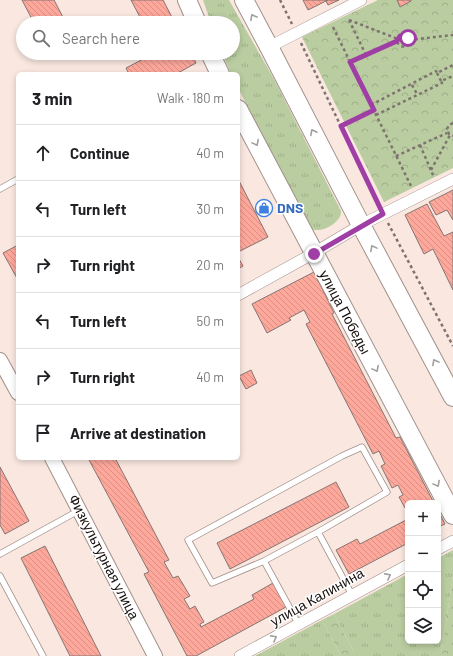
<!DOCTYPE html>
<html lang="en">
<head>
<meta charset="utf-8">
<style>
	:root { --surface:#fff; --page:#f6f6f6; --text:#202124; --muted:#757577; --line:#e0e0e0 }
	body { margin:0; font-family:Barlow,sans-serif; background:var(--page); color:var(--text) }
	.controls { position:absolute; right:12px; bottom:12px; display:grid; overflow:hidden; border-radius:6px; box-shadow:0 2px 6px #0003 }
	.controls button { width:36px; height:36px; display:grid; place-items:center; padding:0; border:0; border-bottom:1px solid var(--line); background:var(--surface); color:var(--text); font:20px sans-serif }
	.stop { position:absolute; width:12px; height:12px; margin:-9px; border:3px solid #9f3ea4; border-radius:50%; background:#fff }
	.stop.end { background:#9f3ea4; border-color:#fff; box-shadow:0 1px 4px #0008 }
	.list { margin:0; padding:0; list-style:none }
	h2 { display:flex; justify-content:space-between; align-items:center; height:52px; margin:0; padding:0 16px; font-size:17px }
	h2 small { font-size:13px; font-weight:400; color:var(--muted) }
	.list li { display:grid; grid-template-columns:26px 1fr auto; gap:12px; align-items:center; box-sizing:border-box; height:56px; padding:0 16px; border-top:1px solid var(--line) }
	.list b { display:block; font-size:15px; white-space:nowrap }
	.list em { font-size:13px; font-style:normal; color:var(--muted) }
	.icon { flex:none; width:22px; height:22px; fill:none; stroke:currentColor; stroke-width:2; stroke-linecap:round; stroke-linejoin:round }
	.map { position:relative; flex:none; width:453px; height:656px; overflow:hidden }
	.search { position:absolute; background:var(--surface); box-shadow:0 2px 6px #0003; left:16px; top:16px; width:224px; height:44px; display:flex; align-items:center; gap:10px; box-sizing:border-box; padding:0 14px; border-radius:22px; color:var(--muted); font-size:15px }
	.panel { position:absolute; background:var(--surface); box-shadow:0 2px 6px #0003; left:16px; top:72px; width:224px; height:388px; border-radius:6px }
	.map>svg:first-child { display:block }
	.grass { fill:url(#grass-tufts) }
	.park { fill:url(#park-crowns) }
	.building { fill:url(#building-back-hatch); stroke:#867572 }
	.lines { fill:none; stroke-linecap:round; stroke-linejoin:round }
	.service-casing { stroke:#a1918a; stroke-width:7 }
	.minor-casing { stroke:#a1918a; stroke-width:12 }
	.tertiary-casing { stroke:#a1918a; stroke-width:16 }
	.primary-casing { stroke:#a1918a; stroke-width:20 }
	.path { stroke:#7f736f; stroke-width:2.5; stroke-dasharray:3 3; stroke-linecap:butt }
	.service { stroke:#fff; stroke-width:5.5 }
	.minor { stroke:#fff; stroke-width:11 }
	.tertiary { stroke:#fff; stroke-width:14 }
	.primary { stroke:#fff; stroke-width:18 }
	.oneway { stroke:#a19f9e }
	.route { stroke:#9f3ea4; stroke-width:5 }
	.labels { text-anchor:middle; stroke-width:3; stroke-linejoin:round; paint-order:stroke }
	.shop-label { font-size:14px; font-weight:bold; fill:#366cbe; stroke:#fff; text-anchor:start }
	.street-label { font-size:14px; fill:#150f0d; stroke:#fff }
</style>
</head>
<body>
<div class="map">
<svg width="453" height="656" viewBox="0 0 453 656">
	<defs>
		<pattern id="grass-tufts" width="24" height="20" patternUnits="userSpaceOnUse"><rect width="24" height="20" fill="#bacda1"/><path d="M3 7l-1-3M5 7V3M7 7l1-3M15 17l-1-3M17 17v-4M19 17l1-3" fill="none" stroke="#9faf89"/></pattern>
		<pattern id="park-crowns" width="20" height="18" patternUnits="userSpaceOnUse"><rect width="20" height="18" fill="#bacda1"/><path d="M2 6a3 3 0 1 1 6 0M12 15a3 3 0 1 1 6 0" fill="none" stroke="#9faf89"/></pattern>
		<pattern id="building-back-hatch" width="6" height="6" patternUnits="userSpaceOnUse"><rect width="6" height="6" fill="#fea89c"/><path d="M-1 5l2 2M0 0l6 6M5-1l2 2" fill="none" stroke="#d98f85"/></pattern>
	</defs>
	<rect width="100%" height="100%" fill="#f9e7e0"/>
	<path class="grass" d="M203 0H229L275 81 341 211C342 223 319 235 310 228L238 88V74H231L222 53H233V23H211Z
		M453 550V575L441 656H356L334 614 408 574V641H438V558Z
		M322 620 341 656H255Z"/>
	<path class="park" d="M378 0H453V168L384 202 302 37Z
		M453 575V656H441Z
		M334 614 356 656H341L322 620Z"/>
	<path class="building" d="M22 0H54L66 23H34Z
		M131 0H163L175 23H143Z
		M303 0H328L308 10Z
		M328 0H339L328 5 326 1Z
		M397 0H411V1L400 7Z
		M94 18 96 23H83Z
		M50 53H60L52 57Z
		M161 53H191L196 63 176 74H129L126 68 149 56 150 59Z
		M238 179 268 237 238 252Z
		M453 190V220L447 210 436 215 429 202Z
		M427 204 444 236 453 232V290L433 249 424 254 405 215Z
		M18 245V280L3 253Z
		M238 257 243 266 238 269Z
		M314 272 334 313 332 314 396 438 400 437 434 503H408V507L405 508 399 497 403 495 398 485 392 488 381 466 385 464 379 451 373 454 306 324 310 322 304 310 289 318 291 320 267 333 252 304Z
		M251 370 257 383 246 389 239 376Z
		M88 458H115L169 560 164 562 173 578 178 576 190 596 184 599 190 609 195 606 204 622 200 624 201 627 254 599 252 595 273 583 286 607 196 656H187L144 574 149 572Z
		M0 467 29 521 5 534 0 525Z
		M336 482 349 507 230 569 217 543Z
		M438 510 445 524 438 527Z
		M408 519V543L349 574 336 550 357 539 360 544Z
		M45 546 101 656H70L21 558Z"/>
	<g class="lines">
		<g class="service-casing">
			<path id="service" d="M0 189 18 179
				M0 554 78 511
				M264 561 212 583 188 540 342 456 362 447 387 492 318 532
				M0 576 43 656
				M299 625 264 561 318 532 352 595"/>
		</g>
		<g class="minor-casing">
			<path id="minor" d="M269 47 361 0
				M238 295 314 253 361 225 453 179
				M438 549 453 541
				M240 656 408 565"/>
		</g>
		<g class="tertiary-casing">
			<path id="tertiary" d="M0 360 18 393
				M52 458 155 656"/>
		</g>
		<g class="primary-casing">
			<path id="primary" d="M187 0 197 23
				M244 0 269 47 361 225 453 397
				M210 53 220 74
				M238 109 453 515"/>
		</g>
		<path class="path" d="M280 0 292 24
			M349 20 398 39
			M349 20 366 55
			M333 27 411 186
			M397.5 41a5.5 5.5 0 1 1 11 0a5.5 5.5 0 1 1-11 0Z
			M409 40 453 35
			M301 43 378 204
			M350 63 397 41
			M437 73 441 81
			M412 85 417 94
			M371 105 436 71 437 73 453 65
			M376 115 442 83 441 81 453 76
			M453 123 449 125 447 129 449 134 453 136
			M341 126 374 110
			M420 145 433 175
			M396 156 447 133
			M431 170 450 135
			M388 223 453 346"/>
		<use href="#service" class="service"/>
		<use href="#minor" class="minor"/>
		<use href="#tertiary" class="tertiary"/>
		<use href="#primary" class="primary"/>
	</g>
	<defs><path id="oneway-chevron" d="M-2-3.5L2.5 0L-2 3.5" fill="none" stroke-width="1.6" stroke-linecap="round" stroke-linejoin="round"/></defs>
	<g class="oneway">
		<use href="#oneway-chevron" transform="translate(253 17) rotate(-119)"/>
		<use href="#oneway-chevron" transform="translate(313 132) rotate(-117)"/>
		<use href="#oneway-chevron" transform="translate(256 143) rotate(62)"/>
		<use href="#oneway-chevron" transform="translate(373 248) rotate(-118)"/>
		<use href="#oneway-chevron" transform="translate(435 362) rotate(-118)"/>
		<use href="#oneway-chevron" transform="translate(376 369) rotate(62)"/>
		<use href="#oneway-chevron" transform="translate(437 484) rotate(62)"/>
		<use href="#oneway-chevron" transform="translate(388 576) rotate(-28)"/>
		<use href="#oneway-chevron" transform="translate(274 638) rotate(-28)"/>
	</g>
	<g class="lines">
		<path class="route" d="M314 254 383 214 341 126 374 110 350 62 397 41 400 36 404 35 408 38"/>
	</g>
	<defs>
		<g id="shop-ring" transform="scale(0.9)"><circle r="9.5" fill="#fff" stroke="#3f7fe0" stroke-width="1.5"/><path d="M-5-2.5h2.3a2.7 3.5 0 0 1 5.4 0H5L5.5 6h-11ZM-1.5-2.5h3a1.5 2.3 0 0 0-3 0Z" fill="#3f7fe0"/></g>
	</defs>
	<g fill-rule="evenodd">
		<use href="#shop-ring" x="264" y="208"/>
	</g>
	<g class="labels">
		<g class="shop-label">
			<text x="277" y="213">DNS</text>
		</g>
		<g class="street-label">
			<text transform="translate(345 312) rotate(62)" y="5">улица Победы</text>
			<text transform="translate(104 557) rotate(63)" y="5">Физкультурная улица</text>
			<text transform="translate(317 597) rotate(-29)" y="5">улица Калинина</text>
		</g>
	</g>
</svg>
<div class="controls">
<button>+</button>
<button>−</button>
<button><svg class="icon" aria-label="locate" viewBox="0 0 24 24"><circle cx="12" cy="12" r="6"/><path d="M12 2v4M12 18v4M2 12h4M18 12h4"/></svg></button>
<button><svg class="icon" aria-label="layers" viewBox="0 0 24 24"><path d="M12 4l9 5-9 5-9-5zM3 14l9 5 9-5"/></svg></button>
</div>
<div class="stop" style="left:408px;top:38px"></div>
<div class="stop end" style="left:314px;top:254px"></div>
<div class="search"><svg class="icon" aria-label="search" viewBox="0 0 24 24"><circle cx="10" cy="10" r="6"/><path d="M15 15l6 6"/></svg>Search here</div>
<section class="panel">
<h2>3 min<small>Walk · 180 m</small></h2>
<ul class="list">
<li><svg class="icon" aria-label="ahead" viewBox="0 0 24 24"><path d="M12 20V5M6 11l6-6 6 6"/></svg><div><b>Continue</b></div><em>40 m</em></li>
<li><svg class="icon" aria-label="left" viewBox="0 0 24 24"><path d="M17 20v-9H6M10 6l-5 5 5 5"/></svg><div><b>Turn left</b></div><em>30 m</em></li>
<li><svg class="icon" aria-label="right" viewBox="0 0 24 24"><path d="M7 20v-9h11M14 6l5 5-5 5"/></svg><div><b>Turn right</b></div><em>20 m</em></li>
<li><svg class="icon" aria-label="left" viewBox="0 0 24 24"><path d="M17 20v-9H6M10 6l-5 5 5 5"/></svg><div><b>Turn left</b></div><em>50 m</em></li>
<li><svg class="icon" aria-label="right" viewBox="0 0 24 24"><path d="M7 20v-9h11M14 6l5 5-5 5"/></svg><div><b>Turn right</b></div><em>40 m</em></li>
<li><svg class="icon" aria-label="arrive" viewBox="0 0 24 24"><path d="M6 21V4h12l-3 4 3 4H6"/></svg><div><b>Arrive at destination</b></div></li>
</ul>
</section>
</div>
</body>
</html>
